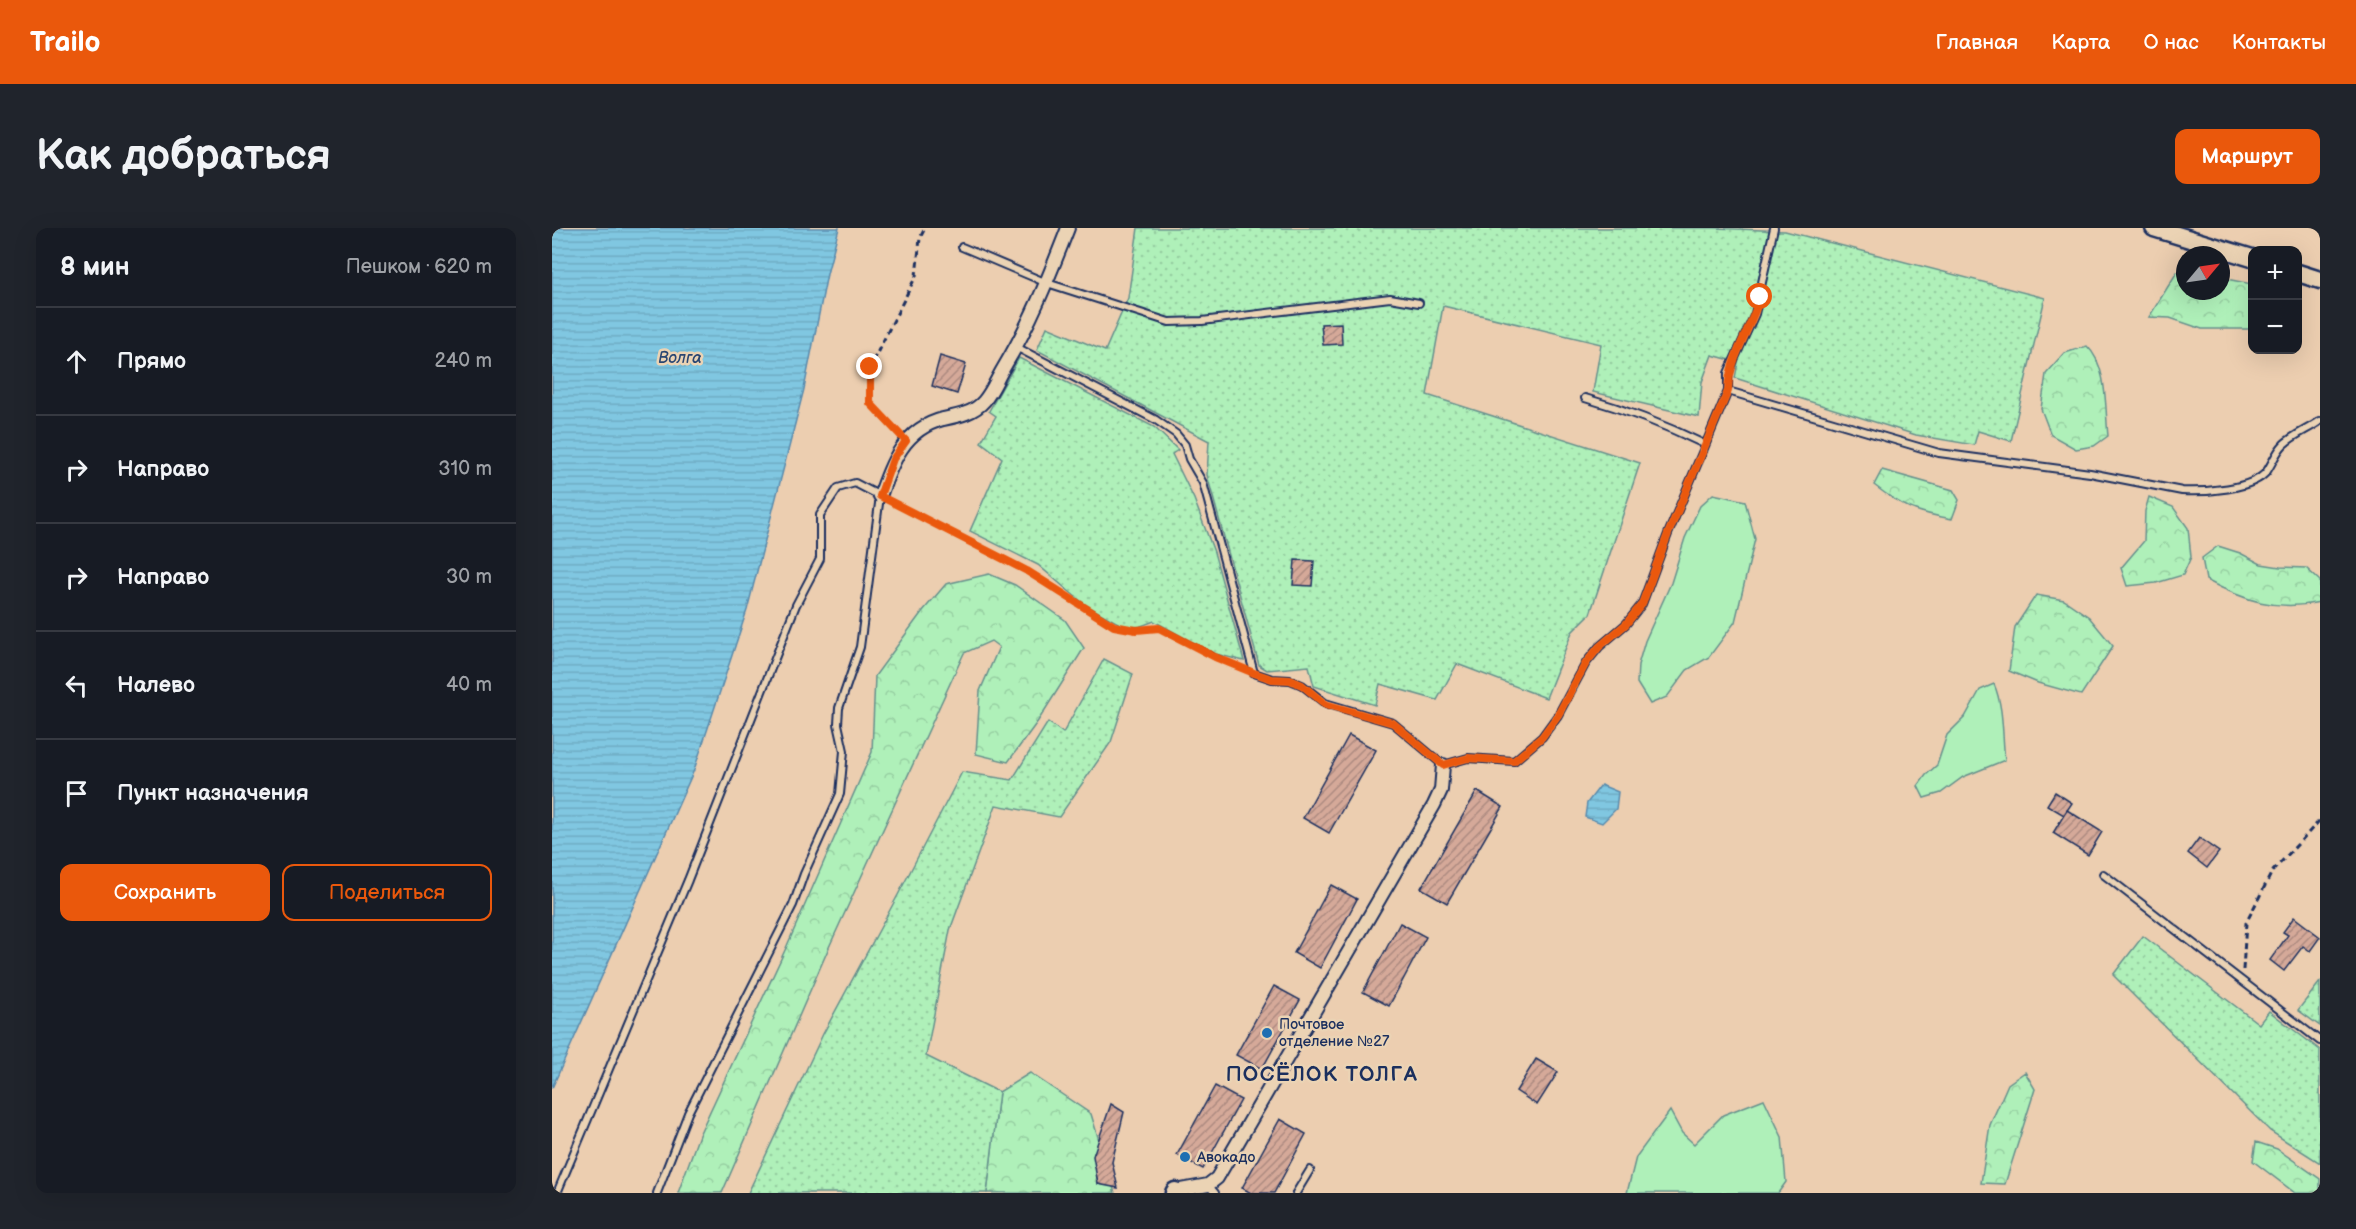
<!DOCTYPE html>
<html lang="ru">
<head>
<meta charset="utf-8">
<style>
	:root { --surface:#171b24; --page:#20242c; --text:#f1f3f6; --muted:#9ea1a6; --line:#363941; --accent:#ea580c }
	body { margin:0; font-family:"Balsamiq Sans",sans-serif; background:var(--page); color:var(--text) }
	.controls { position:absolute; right:18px; top:18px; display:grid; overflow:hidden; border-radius:12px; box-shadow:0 6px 24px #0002 }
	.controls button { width:54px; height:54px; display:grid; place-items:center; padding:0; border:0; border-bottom:2px solid var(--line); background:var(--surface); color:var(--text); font:30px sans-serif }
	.compass { position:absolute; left:1624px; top:18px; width:54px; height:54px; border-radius:50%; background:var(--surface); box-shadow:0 6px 24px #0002; rotate:61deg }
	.stop { position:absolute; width:18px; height:18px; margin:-14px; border:4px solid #ea580c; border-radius:50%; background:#fff }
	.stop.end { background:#ea580c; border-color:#fff; box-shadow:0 2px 6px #0008 }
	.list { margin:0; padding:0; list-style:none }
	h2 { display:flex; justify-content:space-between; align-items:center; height:78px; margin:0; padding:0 24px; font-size:26px }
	h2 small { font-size:20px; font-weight:400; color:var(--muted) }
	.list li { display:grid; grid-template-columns:39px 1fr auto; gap:18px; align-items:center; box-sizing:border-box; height:108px; padding:0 24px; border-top:2px solid var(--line) }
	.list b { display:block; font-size:22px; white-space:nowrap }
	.list em { font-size:20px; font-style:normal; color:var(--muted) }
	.actions { display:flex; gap:12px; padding:18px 24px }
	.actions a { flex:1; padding:14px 0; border:2px solid var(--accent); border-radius:12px; text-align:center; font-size:21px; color:var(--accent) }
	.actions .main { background:var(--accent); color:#fff }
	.icon { flex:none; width:33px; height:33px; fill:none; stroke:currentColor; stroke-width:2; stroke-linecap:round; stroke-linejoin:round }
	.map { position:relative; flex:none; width:1768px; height:965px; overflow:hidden; border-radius:12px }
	header { display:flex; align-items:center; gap:36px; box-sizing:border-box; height:84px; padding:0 30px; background:var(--accent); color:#fff }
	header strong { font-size:28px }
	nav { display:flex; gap:33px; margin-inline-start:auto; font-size:21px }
	.intro { display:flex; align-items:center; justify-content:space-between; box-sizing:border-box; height:144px; padding:0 36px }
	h1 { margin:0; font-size:42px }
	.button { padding:15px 27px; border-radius:12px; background:var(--accent); color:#fff; font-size:21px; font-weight:700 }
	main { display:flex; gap:36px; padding:0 36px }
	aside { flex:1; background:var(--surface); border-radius:12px; box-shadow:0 6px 24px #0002 }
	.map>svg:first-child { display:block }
	.green { fill:#aff0b9; stroke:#65908c; stroke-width:1.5 }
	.forest { fill:url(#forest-crowns); stroke:#65908c; stroke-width:1.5 }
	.garden { fill:url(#garden-dots); stroke:#65908c; stroke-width:1.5 }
	.water { fill:url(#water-rules); stroke:#588aad; stroke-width:1.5 }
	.building { fill:url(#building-hatch); stroke:#1b2f5e; stroke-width:1.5 }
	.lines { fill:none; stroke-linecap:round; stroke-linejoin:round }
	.lane-casing { stroke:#1b2f5e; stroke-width:10 }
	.street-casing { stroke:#1b2f5e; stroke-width:16 }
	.secondary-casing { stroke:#1b2f5e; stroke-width:21 }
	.path { stroke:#1b2f5e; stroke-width:3; stroke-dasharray:6 4.5; stroke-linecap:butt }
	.lane { stroke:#ebd3b4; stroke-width:6 }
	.street { stroke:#ebd3b4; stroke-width:12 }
	.secondary { stroke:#ebd3b4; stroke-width:16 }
	.route { stroke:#ea580c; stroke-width:8 }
	.poi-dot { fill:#1f6fb2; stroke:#ebd3b4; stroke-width:2 }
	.labels { text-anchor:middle; stroke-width:5; stroke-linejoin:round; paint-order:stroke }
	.poi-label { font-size:15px; fill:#1b2f5e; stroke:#ebd3b4; text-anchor:start }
	.water-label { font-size:16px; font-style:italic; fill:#2a4672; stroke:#ebd3b4 }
	.district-label { font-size:21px; font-weight:bold; letter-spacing:1.5px; fill:#1b2f5e; stroke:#ebd3b4 }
</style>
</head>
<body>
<header>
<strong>Trailo</strong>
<nav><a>Главная</a><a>Карта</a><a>О нас</a><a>Контакты</a></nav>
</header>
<div class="intro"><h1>Как добраться</h1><a class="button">Маршрут</a></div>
<main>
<aside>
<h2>8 мин<small>Пешком · 620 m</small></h2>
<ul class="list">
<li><svg class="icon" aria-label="ahead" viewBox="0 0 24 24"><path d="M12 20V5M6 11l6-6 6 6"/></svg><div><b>Прямо</b></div><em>240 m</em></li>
<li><svg class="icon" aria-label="right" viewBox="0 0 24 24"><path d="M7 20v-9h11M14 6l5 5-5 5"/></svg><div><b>Направо</b></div><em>310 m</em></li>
<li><svg class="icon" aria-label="right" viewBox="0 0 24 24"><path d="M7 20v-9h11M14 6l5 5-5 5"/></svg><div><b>Направо</b></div><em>30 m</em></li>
<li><svg class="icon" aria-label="left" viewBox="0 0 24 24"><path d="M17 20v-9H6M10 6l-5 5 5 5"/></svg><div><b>Налево</b></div><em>40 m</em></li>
<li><svg class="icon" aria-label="arrive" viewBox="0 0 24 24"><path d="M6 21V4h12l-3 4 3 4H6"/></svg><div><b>Пункт назначения</b></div></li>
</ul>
<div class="actions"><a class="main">Сохранить</a><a>Поделиться</a></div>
</aside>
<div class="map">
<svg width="1768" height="965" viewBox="0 0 1768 965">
	<defs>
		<pattern id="forest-crowns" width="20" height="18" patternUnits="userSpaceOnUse" patternTransform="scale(1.5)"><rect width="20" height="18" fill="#aff0b9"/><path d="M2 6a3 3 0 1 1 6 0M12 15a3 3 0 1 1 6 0" fill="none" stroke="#96cea1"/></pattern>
		<pattern id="garden-dots" width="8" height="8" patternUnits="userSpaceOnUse" patternTransform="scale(1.5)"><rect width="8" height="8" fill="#aff0b9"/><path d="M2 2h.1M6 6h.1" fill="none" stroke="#96cea1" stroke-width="1.8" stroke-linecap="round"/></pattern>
		<pattern id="water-rules" width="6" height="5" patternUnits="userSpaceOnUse" patternTransform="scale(1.5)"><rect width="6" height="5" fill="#80c7e1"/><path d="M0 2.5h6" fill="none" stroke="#6eabc3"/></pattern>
		<pattern id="building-hatch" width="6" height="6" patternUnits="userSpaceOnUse" patternTransform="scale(1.5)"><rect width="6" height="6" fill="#d5a999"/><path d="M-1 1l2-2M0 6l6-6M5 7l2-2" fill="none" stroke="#ac8a80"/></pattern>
	</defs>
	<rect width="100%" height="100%" fill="#ecceb0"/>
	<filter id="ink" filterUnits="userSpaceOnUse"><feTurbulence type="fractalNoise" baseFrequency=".0167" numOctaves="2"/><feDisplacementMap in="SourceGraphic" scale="12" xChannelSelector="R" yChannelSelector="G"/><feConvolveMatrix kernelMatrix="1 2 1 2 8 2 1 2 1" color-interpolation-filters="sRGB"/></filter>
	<g filter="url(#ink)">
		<path class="green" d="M1161 266 1193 273 1203 311 1183 394 1157 429 1135 442 1115 469 1098 476 1085 455 1086 437 1093 413 1119 355 1133 310 1148 278Z
			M1442 456C1452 480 1450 506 1453 532L1411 549 1389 565 1372 570 1366 558 1374 547 1385 537 1395 507 1413 489 1428 462Z
			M1212 871 1230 909 1234 954 1226 965H1075L1084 929 1118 883 1130 905 1142 916 1171 887Z"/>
		<path class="forest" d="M1625 44 1633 45V63H1669V50L1700 56V101H1650L1618 90 1597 89Z
			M1535 118C1556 138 1553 181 1556 208L1542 218 1524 221 1499 207 1489 181 1494 146 1513 125Z
			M1330 242 1401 262 1407 272 1400 291C1365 285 1350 279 1322 257Z
			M1597 269 1621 279 1636 300 1639 329 1631 347 1604 355 1575 358 1569 340 1592 313 1593 283Z
			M1666 318 1688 325 1709 336 1728 339 1754 340 1768 353V374C1725 384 1691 372 1654 352L1650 330Z
			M437 346 463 357 513 392 532 420 486 493 456 534 424 526 428 463 447 419 439 413 412 425 278 717 170 965H126L147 907 234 720 320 524 323 448 370 384 394 356Z
			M1484 367 1512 372 1537 389 1561 418 1529 467 1486 455 1457 443 1463 399Z
			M1473 844 1483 861 1453 956 1429 955 1438 897 1456 856Z
			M478 845 539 886 563 965H435L447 864Z
			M1704 914 1725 921 1768 951V965H1743L1701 933Z"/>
		<path class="garden" d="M586 0H1164L1233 3 1493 70 1459 213 1426 203 1422 217 1364 207 1183 150 1186 134 1160 127 1150 154 1147 189 1041 164 1049 116 891 78 875 167 1088 235 1038 386 1020 404 994 470 905 436 885 472 828 456 823 477 762 458 757 438 715 442 707 437 655 247 657 213 485 122 495 99 553 123 576 70Z
			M467 130 602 199 626 222 620 226 642 271 662 324 692 433 659 425 602 393 587 399H573L533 377 486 337 418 303 450 230 429 214 444 188 437 183Z
			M552 431 581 446 559 514 507 589 444 577 398 702 374 828 447 864 435 965H196L271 806 346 667 410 544 460 552 496 494 511 505Z
			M1591 708 1707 796 1717 783 1768 822V935L1718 903 1561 747Z
			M1768 754V798L1746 782Z"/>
		<path class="water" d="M0 0H287L275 46 252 161 195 382 142 542 0 860Z
			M1049 557 1066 564 1064 581 1050 595 1033 589 1035 575Z"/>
		<path class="building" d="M789 95 790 116 771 117 769 96Z
			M388 128 414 136 405 166 380 158Z
			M743 332 762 333 760 358 741 357Z
			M797 507 824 522 777 605 751 590Z
			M925 563 951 579 895 675 869 660Z
			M1503 564 1520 575 1512 587 1495 577Z
			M1515 582 1550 604 1536 627 1501 605Z
			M1647 610 1667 624 1655 640 1636 625Z
			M779 657 805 671 768 740 742 725Z
			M1742 689 1768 709 1758 723 1751 718 1732 743 1718 732 1736 707 1731 704Z
			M848 695 874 709 837 778 811 764Z
			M722 758 748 772 710 841 684 827Z
			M984 831 1006 844 985 877 964 863Z
			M663 858 689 872 651 941 625 927Z
			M559 876 572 884 560 934 566 960 546 956 541 928Z
			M728 891 754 906 722 965H699L690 960Z"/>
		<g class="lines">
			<g class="lane-casing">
				<path id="lane" d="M410 19 495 55 617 94 650 93 838 70 867 75
					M464 119 604 192 624 206 633 217 637 231 651 255 702 445 720 451 738 452 750 457 773 475 841 495 891 537 916 530 962 533 990 509 1006 487 1034 435 1047 419 1074 396 1090 376 1116 306 1176 163V145L1203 86 1222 0
					M1176 163 1387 225 1538 245 1630 263C1652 264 1701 262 1715 243 1721 234 1724 224 1732 216 1743 206 1757 201 1768 193
					M1033 170C1075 182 1113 197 1152 216
					M1551 646 1768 813
					M656 957 663 965
					M5 965 136 652 244 377 268 331V287L286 260 303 255 328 268 308 419 287 480 286 496 292 523 288 566 252 646 241 677 136 885 105 965
					M744 965 758 942"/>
			</g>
			<g class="street-casing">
				<path id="street" d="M328 268C340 234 352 201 391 191 406 188 422 185 432 173 440 164 445 151 451 141 478 96 497 49 516 0
					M623 963 656 957 665 950 882 577 889 562 891 537"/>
			</g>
			<g class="secondary-casing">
				<path id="secondary" d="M1602 0 1700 30
					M1746 45 1768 52
					M622 965 623 963"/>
			</g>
			<path class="path" d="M347 205 318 175V139L364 48 368 10 373 0
				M338 273 475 343 562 398 584 402 607 400 690 440
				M1691 742 1694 695 1720 644 1768 592"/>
			<use href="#lane" class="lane"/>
			<use href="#street" class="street"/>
			<use href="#secondary" class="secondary"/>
		</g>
	</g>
	<g class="lines" filter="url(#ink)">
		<path class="route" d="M318 139V175L354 213 341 231 328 268 475 343 562 398 584 402 607 400 663 429 702 445 720 451 738 452 750 457 773 476 841 495 891 537 916 530 962 533 990 509 1006 487 1034 435 1047 419 1074 396 1090 376 1116 306 1176 163C1177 130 1199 101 1208 69"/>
	</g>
	<g class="poi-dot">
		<circle cx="715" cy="805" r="6"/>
		<circle cx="633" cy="929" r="6"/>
	</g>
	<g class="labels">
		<g class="poi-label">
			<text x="727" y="801">Почтовое<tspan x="727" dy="17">отделение №27</tspan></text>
			<text x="645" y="934">Авокадо</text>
		</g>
		<g class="water-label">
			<text x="128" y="135">Волга</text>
		</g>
		<g class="district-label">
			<text x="770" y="853">ПОСЁЛОК ТОЛГА</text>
		</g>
	</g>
</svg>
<div class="controls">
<button>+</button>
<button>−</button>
</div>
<svg class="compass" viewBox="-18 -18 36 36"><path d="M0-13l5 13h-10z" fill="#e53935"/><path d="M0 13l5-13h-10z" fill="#9ea1a6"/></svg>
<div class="stop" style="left:1208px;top:69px"></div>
<div class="stop end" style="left:318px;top:139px"></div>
</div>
</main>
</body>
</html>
